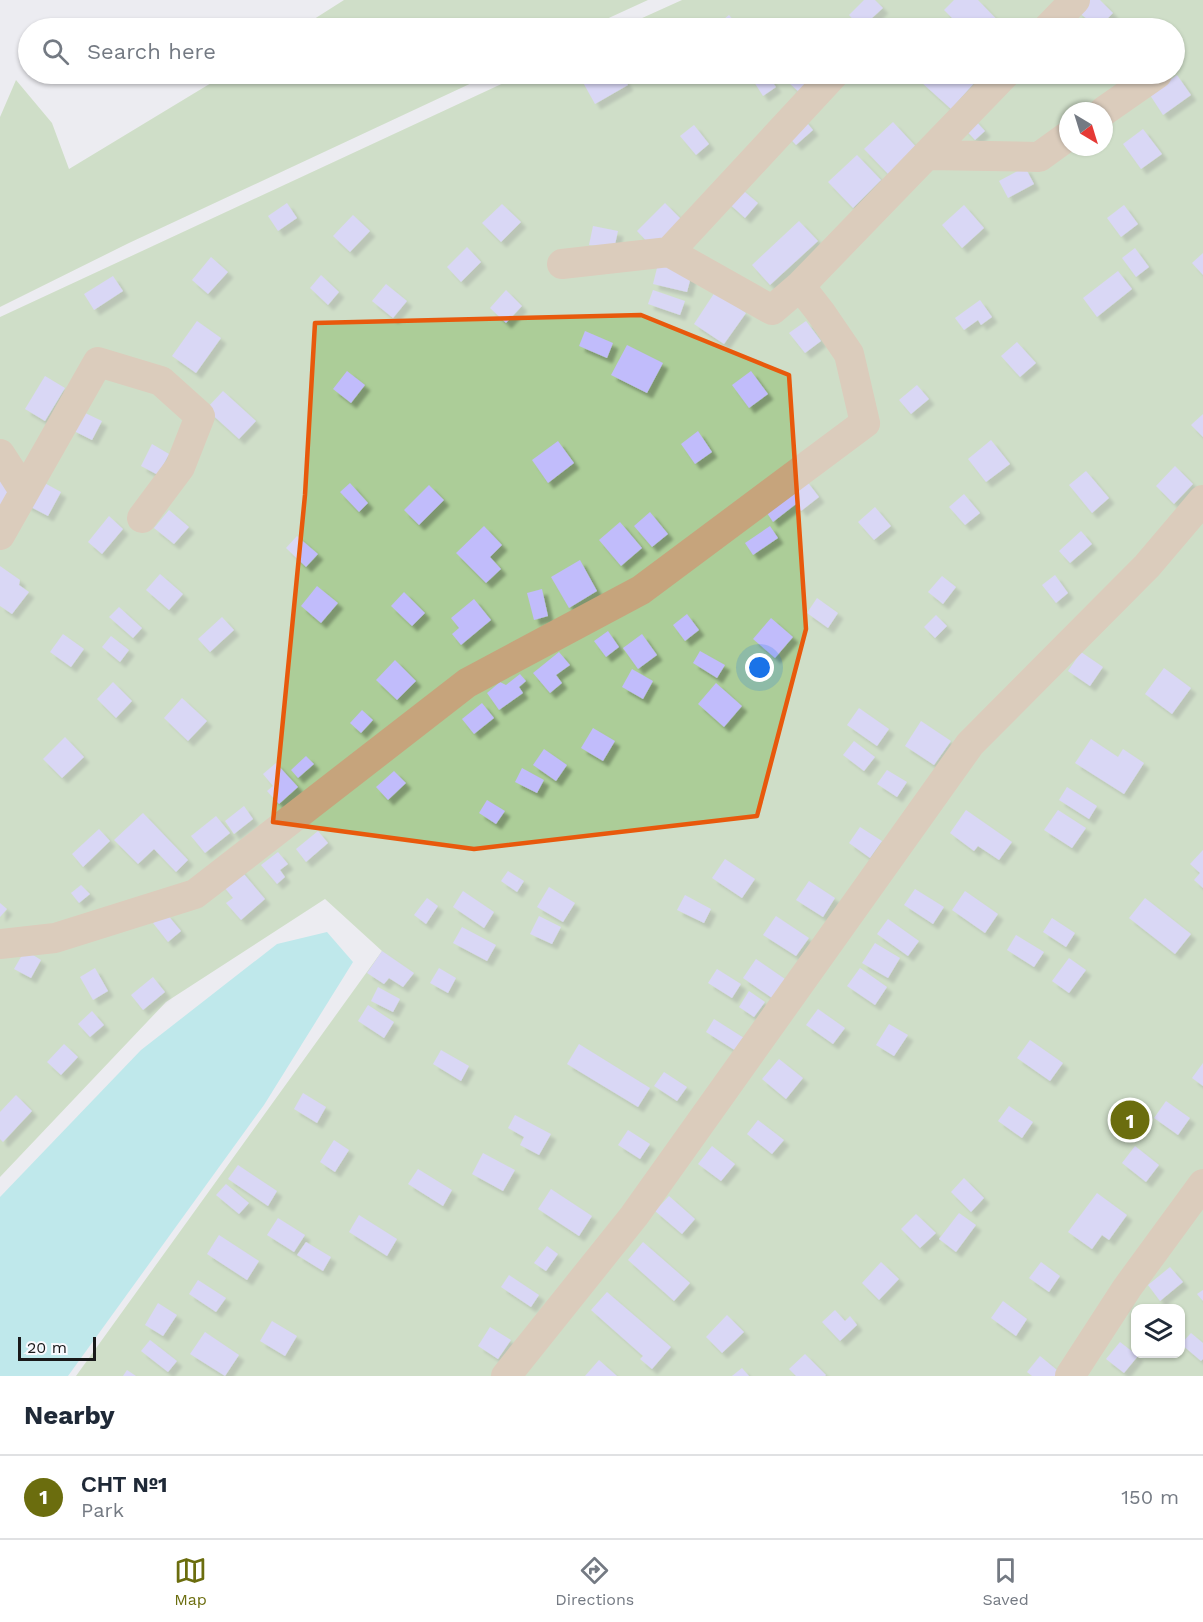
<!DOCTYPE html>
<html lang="en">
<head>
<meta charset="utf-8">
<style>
	:root { --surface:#fff; --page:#f6f6f7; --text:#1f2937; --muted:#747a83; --line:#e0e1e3; --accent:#6b6d0e }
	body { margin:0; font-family:"Work Sans",sans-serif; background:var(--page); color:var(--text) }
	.controls { position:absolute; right:18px; bottom:18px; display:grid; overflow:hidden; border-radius:12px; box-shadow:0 2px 4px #0004 }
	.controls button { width:54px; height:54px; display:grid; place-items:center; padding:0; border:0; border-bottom:2px solid var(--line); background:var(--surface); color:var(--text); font:30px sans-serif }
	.compass { position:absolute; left:1059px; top:102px; width:54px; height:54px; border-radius:50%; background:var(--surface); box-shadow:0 2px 4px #0004; rotate:142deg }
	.scale { position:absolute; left:18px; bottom:15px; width:78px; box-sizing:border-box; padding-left:6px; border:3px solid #19191a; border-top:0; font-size:16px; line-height:21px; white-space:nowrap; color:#19191a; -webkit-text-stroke:4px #fafafe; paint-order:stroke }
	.you { position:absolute; left:760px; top:668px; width:21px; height:21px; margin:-15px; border:4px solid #fff; border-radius:50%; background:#1a73e8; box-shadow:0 0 0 9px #1a73e833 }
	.badge { display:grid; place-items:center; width:39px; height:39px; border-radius:50%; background:var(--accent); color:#fff; font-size:20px; font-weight:700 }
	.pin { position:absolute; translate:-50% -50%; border:3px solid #fff; box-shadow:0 2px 6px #0006 }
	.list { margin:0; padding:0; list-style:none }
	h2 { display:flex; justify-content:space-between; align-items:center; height:78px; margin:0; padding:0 24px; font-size:26px }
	h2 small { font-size:20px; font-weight:400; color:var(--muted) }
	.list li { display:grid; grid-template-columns:39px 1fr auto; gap:18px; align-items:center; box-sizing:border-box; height:84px; padding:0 24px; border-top:2px solid var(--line) }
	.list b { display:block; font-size:22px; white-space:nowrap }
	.list p { margin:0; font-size:20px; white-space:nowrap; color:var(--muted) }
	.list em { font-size:20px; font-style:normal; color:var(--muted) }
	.icon { flex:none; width:33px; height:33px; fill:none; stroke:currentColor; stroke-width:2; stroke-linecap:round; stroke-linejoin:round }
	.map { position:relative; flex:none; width:1203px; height:1376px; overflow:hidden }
	.search { position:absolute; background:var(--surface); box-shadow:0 2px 4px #0004; left:18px; right:18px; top:18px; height:66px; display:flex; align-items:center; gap:15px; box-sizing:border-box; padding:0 21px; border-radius:33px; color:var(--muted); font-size:22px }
	.sheet { height:162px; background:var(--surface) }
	nav { display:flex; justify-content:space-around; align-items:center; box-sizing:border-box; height:84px; border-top:2px solid var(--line); background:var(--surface); font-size:16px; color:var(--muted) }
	nav a { display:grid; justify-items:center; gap:3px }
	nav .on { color:var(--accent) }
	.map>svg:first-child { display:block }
	.green { fill:#accd98; fill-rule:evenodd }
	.water { fill:#87e2e5 }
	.building { fill:#c1bcfb; filter:url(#shadow) }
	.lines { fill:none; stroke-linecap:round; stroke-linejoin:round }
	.minor { stroke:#c6a47c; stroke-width:30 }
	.marked { fill:none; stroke:#e8590c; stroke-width:4.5; stroke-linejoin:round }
</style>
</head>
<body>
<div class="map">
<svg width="1203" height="1376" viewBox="0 0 1203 1376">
	<defs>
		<filter id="shadow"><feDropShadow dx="5.5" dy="5.5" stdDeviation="1.5" flood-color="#0004"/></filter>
	</defs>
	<rect width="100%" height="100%" fill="#ececf1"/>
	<path class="green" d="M344 0H648L587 28H300Z
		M682 0H1203V1376H76L382 951 325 899 166 1002 0 1177V317L523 74H1174V28H620ZM1068 111H1104V147H1068ZM1136 1308H1180V1354H1136Z
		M226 74H491L129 243 0 307V117L16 80 52 123 69 169Z"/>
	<path class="water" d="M327 932 353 962 264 1105 68 1376H0V1197L141 1050 277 944Z"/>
	<path class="building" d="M864 0H875L883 8 861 28 849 15Z
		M954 0H978L1005 28H962L944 10Z
		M1088 0H1100L1113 13 1098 28 1077 11Z
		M729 15 740 28H715L714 27Z
		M586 74H621L628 85 595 104 580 77Z
		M749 74H767L776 87 763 96Z
		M796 74H820L800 93 788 82Z
		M929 74H968L976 81 951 109 921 82Z
		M1177 75 1191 95 1163 115 1150 95Z
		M803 118 813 130 796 145 785 133Z
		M973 118 985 131 975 140 963 127Z
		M893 122 918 149 890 176 864 149Z
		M694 125 709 144 696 155 680 136Z
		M1143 129 1162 154 1141 169 1123 144Z
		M857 155 881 180 853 208 828 182Z
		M1025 167 1034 184 1008 198 999 181Z
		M739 187 758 203 745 218 726 201Z
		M287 203 297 218 278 231 268 216Z
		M665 203 683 221 654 249 637 231Z
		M502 204 521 222 501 242 482 223Z
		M964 205 984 228 962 248 942 225Z
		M1124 205 1138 224 1121 237 1107 218Z
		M353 215 370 231 350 252 333 236Z
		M799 221 818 241 770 285 752 265Z
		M593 226 618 231 614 249 589 245Z
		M467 247 481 262 461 282 447 267Z
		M1135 248 1149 267 1136 277 1122 258Z
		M1203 253V275L1192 263Z
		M211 257 228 272 208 294 192 280Z
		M658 264 692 273 687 292 653 284Z
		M1118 271 1132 289 1097 317 1083 298Z
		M321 275 339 292 328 305 310 288Z
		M113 276 123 291 94 310 84 294Z
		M386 284 407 301 393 318 372 301Z
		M506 290 522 306 506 323 490 308Z
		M653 290 685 301 680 315 648 304Z
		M715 292 746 313 724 344 694 324Z
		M980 300 992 317 981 325 978 320 964 330 955 318Z
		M197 321 221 338 196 373 172 356Z
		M806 321 821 341 805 353 789 333Z
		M585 331 613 343 607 358 579 346Z
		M1017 342 1036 363 1020 377 1001 356Z
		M627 345 663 363 647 393 611 375Z
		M347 371 365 385 351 403 333 389Z
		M751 371 768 394 749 408 732 385Z
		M45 376 65 388 45 421 25 409Z
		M917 385 929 399 911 414 899 400Z
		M223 391 256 421 239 439 206 409Z
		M81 411 102 421 92 440 72 430Z
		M1203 414V437L1191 425Z
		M698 431 712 452 695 464 681 444Z
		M991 440 1010 464 986 482 968 459Z
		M558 441 574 463 548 483 532 460Z
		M152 444 169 454 158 475 141 466Z
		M1175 466 1193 484 1174 504 1156 486Z
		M1086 471 1109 498 1092 513 1069 485Z
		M39 480 61 492 48 516 25 504Z
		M806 480 819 497 801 511 796 504 773 522 765 510Z
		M0 481 13 489 0 512Z
		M350 483 368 503 359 512 340 492Z
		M429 485 444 500 419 525 404 510Z
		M964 494 980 513 965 525 949 507Z
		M875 507 891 526 874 540 858 522Z
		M169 510 189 527 174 544 154 528Z
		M650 512 668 534 652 547 634 526Z
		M109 516 123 529 102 554 88 542Z
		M620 522 642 548 621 566 599 540Z
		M484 526 502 545 490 557 501 569 486 583 456 553Z
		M770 526 778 538 753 555 745 543Z
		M1081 531 1092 544 1070 563 1059 551Z
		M297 536 318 554 306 567 286 548Z
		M580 560 597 591 569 608 551 577Z
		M0 566 20 580 19 585 29 592 12 614 0 606Z
		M160 574 183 594 169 610 146 590Z
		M1055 575 1068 593 1056 603 1042 585Z
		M942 576 956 587 943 604 928 592Z
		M317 586 338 603 321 623 301 606Z
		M542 589 548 616 534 620 527 593Z
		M404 592 425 613 412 626 391 606Z
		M817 598 838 613 828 628 807 613Z
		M474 599 491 620 461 645 452 634 459 628 451 618Z
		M119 607 142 628 133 638 109 617Z
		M687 614 699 630 685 641 673 625Z
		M936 615 947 626 935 638 924 627Z
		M222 617 234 630 210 652 198 639Z
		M771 618 793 637 775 658 753 639Z
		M608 631 619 647 606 657 594 641Z
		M63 634 84 649 71 667 50 652Z
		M642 634 657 655 638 669 623 648Z
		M111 636 129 650 120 662 102 647Z
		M700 651 725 665 717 678 693 663Z
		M559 652 570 665 556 675 562 683 550 693 533 673Z
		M1081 652 1103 667 1090 686 1068 671Z
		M395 660 416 681 397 700 376 680Z
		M1164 668 1191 688 1172 714 1145 694Z
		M632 669 653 681 643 699 622 687Z
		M520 674 526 681 519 687 523 693 499 710 487 693 500 682 506 685Z
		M113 682 132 701 116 718 97 699Z
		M716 683 742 706 724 727 698 704Z
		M182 698 207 721 188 741 164 718Z
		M482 703 494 718 474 734 462 719Z
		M859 708 889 729 877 746 847 725Z
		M362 710 373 720 361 733 350 723Z
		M921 721 951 741 934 765 905 746Z
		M593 728 615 741 603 761 581 748Z
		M65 737 84 757 62 778 43 759Z
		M1091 739 1118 757 1123 749 1144 763 1124 794 1075 763Z
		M854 741 875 757 864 771 843 755Z
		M544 749 567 765 556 781 533 765Z
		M306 756 314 764 298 778 291 770Z
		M276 763 298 787 279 804 267 791 273 786 263 774Z
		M522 768 544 780 537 793 515 782Z
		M887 770 907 782 897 797 877 784Z
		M394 771 406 783 388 800 376 787Z
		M1067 787 1097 806 1089 819 1059 800Z
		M487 800 505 811 496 824 479 813Z
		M244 806 253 819 234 834 225 821Z
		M966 810 1012 842 999 860 978 846 974 851 950 833Z
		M1058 810 1086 828 1072 848 1044 830Z
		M143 813 188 860 176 872 154 849 138 864 114 840Z
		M216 816 230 833 205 853 191 836Z
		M860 827 882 841 870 858 849 843Z
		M99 829 110 841 83 867 72 854Z
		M318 831 328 843 306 862 296 849Z
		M1203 850V888L1194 880 1200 873 1190 864Z
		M278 852 288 864 280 870 285 877 277 884 261 865Z
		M725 859 755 879 742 898 712 878Z
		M238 867 265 899 241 920 226 903 233 898 220 882Z
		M508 871 524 881 517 892 501 881Z
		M809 881 835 898 823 917 796 900Z
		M81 885 90 894 79 903 71 893Z
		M549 887 575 903 563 922 537 907Z
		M915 889 944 907 933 924 904 905Z
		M463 891 494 912 484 928 453 907Z
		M965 891 998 914 985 933 952 910Z
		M685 895 711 909 704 923 677 910Z
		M427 898 438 906 426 924 414 915Z
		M1145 898 1191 934 1175 954 1129 918Z
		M0 903 7 909 0 917Z
		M166 913 181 931 168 942 153 923Z
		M539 916 561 927 552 944 530 934Z
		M776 916 809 938 796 956 763 935Z
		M1052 918 1075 933 1066 947 1043 932Z
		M888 919 919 941 908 956 877 934Z
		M462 927 496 945 487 961 453 943Z
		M1016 935 1044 952 1034 967 1007 950Z
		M875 943 900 958 888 978 862 963Z
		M25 950 41 960 31 978 14 969Z
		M382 951 414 973 403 987 389 978 384 984 367 973Z
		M1069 958 1086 970 1069 993 1052 981Z
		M756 959 785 979 772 998 743 978Z
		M95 968 108 991 93 1000 80 977Z
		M439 968 456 978 448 993 430 983Z
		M860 968 887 987 875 1005 847 986Z
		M717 969 741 984 732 998 708 983Z
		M153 977 165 992 143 1010 131 995Z
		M378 987 400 999 393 1012 371 1001Z
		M749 991 765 1002 754 1017 739 1007Z
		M368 1005 394 1022 384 1038 358 1021Z
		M818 1009 845 1028 833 1044 806 1025Z
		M92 1011 104 1025 90 1037 78 1024Z
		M714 1019 744 1038 736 1051 706 1032Z
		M889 1024 908 1035 894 1056 876 1045Z
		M1030 1040 1063 1063 1050 1081 1017 1058Z
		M64 1044 78 1057 61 1075 47 1062Z
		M579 1044 650 1088 638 1107 567 1064Z
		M441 1050 469 1066 461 1081 433 1064Z
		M779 1059 803 1078 786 1099 762 1079Z
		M1203 1063V1086L1192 1078Z
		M664 1072 687 1087 677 1101 654 1086Z
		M303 1093 326 1107 317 1123 294 1109Z
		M16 1095 32 1111 3 1142 0 1139V1112Z
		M1166 1101 1190 1118 1178 1135 1154 1118Z
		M1009 1106 1033 1122 1022 1138 998 1121Z
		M515 1115 551 1134 539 1155 520 1145 524 1137 508 1128Z
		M758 1120 784 1140 772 1154 747 1134Z
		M628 1130 650 1144 640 1159 618 1145Z
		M334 1140 349 1150 335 1172 320 1162Z
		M712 1146 735 1164 721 1181 698 1164Z
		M1135 1146 1159 1165 1146 1182 1122 1163Z
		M483 1153 515 1170 503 1191 472 1174Z
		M238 1165 277 1191 268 1206 228 1179Z
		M418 1169 452 1190 443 1206 408 1184Z
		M964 1178 984 1198 971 1212 951 1192Z
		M226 1184 249 1203 239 1214 216 1195Z
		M551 1189 592 1216 579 1236 538 1209Z
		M1097 1193 1127 1215 1109 1240 1102 1235 1092 1249 1068 1232Z
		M669 1196 695 1219 682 1234 655 1211Z
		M959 1213 976 1225 956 1252 939 1239Z
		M916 1214 936 1233 920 1248 901 1229Z
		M359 1215 397 1239 387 1256 349 1232Z
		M278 1218 305 1235 294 1252 267 1235Z
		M219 1235 259 1261 247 1280 207 1254Z
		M306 1242 331 1257 323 1271 297 1255Z
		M643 1242 690 1283 674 1301 628 1260Z
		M547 1246 558 1254 546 1271 534 1263Z
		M881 1262 899 1279 879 1300 862 1283Z
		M1041 1262 1060 1276 1049 1292 1029 1278Z
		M1170 1267 1183 1282 1160 1301 1148 1285Z
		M509 1275 539 1295 531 1307 501 1287Z
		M198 1280 226 1298 216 1312 189 1294Z
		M1203 1290V1301L1197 1294Z
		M607 1292 671 1347 652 1369 640 1359 643 1356 591 1310Z
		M1003 1301 1027 1319 1016 1336 991 1318Z
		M158 1303 177 1315 163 1336 145 1325Z
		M835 1310 845 1321 850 1316 857 1325 840 1341 822 1322Z
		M727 1315 744 1332 722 1353 706 1337Z
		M272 1321 297 1336 285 1356 260 1341Z
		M490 1327 511 1340 498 1359 478 1346Z
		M205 1332 239 1355 225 1376 190 1354Z
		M1191 1333 1203 1343V1359L1201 1361 1181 1344Z
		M150 1340 177 1361 168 1372 141 1351Z
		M1120 1342 1138 1356 1124 1373 1106 1359Z
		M805 1354 826 1375 825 1376H796L789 1369Z
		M1040 1356 1063 1375 1062 1376H1032L1027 1372Z
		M599 1360 617 1376H585Z
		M742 1368 749 1376H732Z
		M127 1370 136 1376H123Z"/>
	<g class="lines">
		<path class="minor" d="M1048 28 1075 0
			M1104 111 1157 74
			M928 155 1039 157 1068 136
			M669 252 834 74
			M562 264 669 252 772 310 800 286 1005 74
			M0 454 24 491
			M0 535 98 362 161 381 200 416 180 467 142 518
			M0 944 55 938 195 894 467 683 641 590 865 423 849 354 821 313 800 286
			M506 1376 634 1216 970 744 1147 566 1203 500
			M1070 1376 1127 1288 1203 1184"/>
	</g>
	<path d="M0 0H1203V1376H0ZM641 315 789 375 806 629 757 816 474 849 273 822 305 495 315 323Z" fill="#ececf1" fill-opacity=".55" fill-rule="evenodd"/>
	<path class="marked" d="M641 315 789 375 806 629 757 816 474 849 273 822 305 495 315 323Z"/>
</svg>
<div class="controls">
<button><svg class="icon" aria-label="layers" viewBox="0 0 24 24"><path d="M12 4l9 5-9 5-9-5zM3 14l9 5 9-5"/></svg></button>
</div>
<svg class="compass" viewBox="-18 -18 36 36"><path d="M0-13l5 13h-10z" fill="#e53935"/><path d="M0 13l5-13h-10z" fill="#747a83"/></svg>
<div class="scale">20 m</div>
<div class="you"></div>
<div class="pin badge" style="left:1130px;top:1120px">1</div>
<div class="search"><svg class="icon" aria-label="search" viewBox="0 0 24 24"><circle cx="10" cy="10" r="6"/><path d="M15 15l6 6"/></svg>Search here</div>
</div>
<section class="sheet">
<h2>Nearby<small></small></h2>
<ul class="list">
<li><span class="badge">1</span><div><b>СНТ №1</b><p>Park</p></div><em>150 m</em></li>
</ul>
</section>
<nav>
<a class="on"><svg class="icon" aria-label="map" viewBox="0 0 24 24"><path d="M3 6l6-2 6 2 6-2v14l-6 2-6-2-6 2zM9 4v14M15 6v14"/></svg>Map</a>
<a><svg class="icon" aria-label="directions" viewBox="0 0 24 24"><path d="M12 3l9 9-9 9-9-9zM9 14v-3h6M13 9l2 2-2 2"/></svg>Directions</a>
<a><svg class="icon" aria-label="saved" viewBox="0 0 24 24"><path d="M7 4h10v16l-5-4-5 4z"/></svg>Saved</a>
</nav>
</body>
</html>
